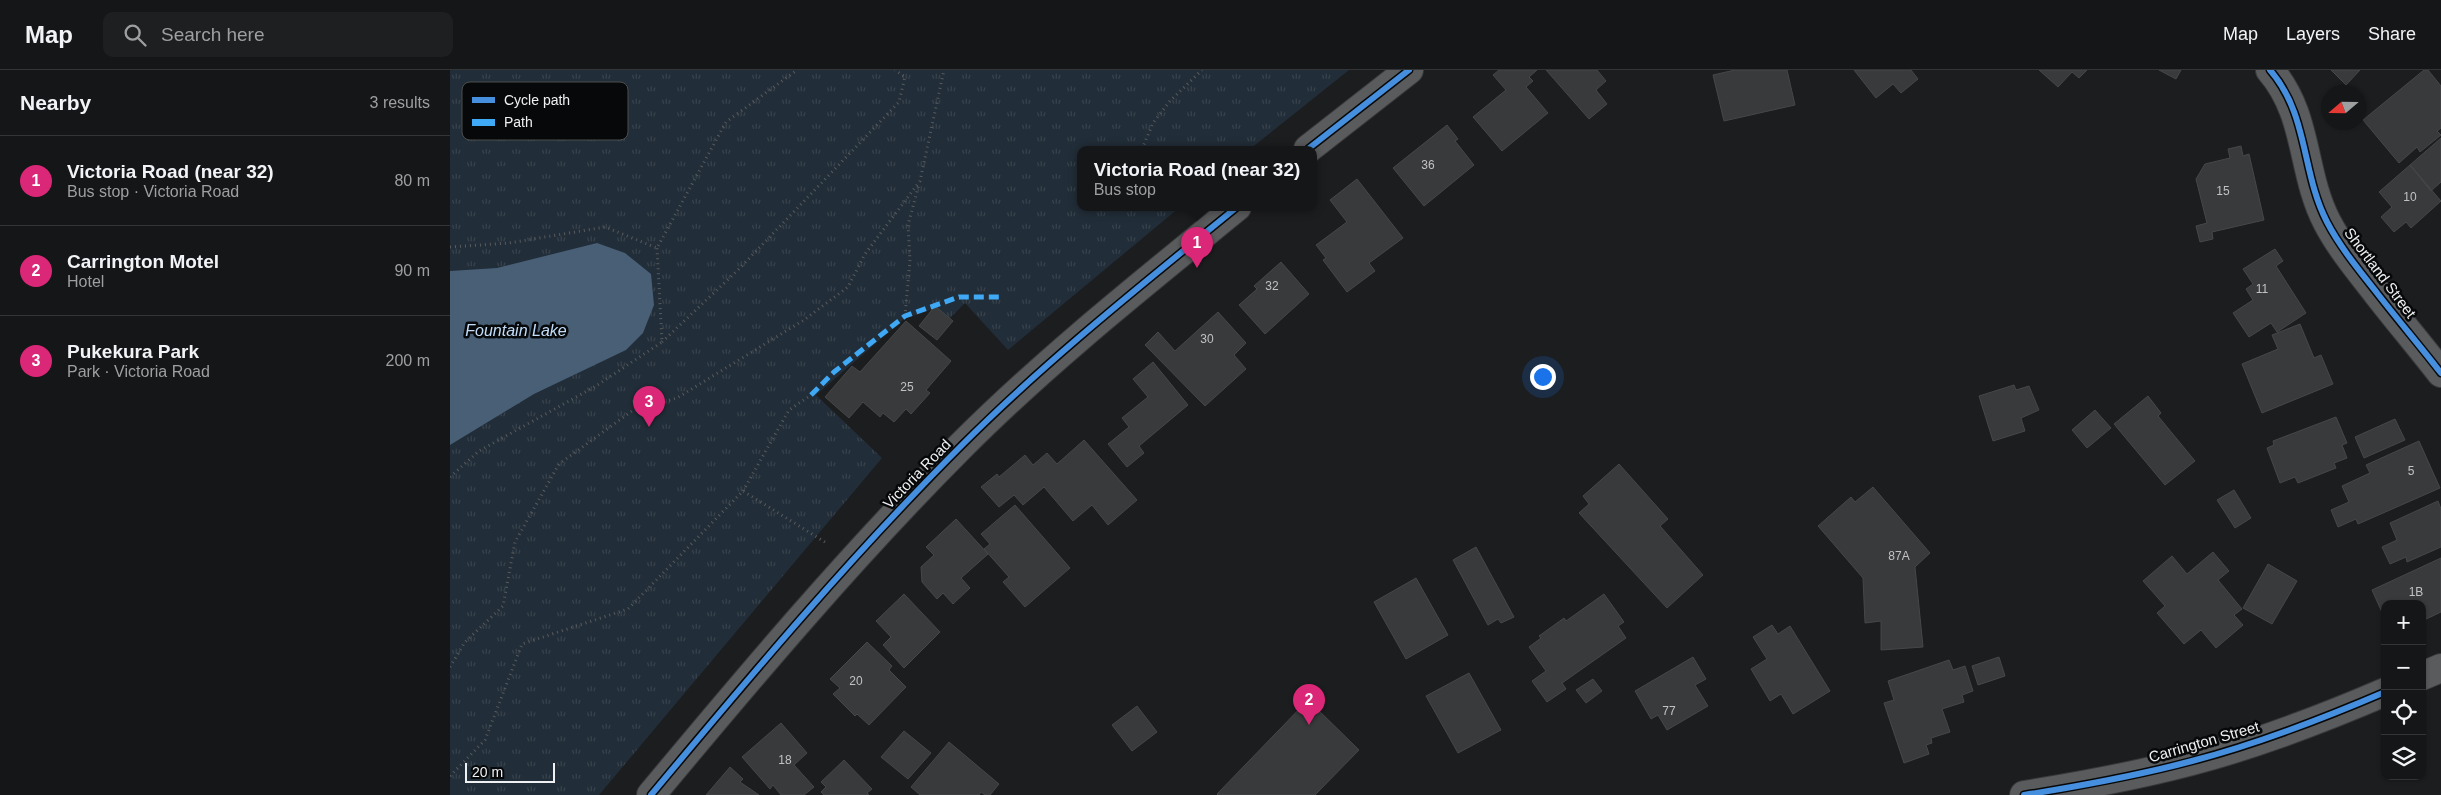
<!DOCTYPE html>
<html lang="en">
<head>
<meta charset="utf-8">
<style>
	:root { --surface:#151617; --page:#1e1f20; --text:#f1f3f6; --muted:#9d9fa1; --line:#343536; --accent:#db2777 }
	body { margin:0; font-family:Arial,sans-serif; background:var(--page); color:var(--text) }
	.controls { position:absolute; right:15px; bottom:15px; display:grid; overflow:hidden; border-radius:10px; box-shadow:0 1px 4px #0004 }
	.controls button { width:45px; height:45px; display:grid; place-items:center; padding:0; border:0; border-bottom:1px solid var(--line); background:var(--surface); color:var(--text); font:25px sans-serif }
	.compass { position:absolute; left:1871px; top:15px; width:45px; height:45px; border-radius:50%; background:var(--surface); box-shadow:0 1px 4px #0004; rotate:250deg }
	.scale { position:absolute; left:15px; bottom:12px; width:90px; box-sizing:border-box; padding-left:5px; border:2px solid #eff0f2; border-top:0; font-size:14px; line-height:18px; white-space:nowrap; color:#eff0f2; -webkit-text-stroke:4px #070809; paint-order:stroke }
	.you { position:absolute; left:1092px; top:306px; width:18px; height:18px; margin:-12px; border:4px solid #fff; border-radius:50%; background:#1a73e8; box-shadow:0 0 0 8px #1a73e833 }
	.badge { display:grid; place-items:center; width:32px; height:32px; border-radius:50%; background:var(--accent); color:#fff; font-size:16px; font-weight:700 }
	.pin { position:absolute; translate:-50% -41px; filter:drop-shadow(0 1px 2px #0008) }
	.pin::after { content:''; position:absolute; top:26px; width:18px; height:15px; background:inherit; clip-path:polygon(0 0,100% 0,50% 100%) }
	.popup { position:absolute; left:627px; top:76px; width:240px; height:65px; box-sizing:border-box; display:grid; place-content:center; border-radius:10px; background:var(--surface); filter:drop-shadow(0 1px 4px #0005); font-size:16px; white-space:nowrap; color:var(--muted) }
	.popup b { font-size:19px; color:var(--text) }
	.popup::after { content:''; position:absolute; left:50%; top:100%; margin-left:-10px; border:10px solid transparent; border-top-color:var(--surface) }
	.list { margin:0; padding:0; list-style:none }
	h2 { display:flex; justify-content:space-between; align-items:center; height:65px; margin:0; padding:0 20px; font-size:21px }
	h2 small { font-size:16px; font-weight:400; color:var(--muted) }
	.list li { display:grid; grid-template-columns:32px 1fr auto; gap:15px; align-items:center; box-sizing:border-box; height:90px; padding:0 20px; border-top:1px solid var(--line) }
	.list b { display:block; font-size:19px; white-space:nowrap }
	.list p { margin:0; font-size:16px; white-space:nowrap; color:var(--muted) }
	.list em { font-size:16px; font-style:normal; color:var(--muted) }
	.icon { flex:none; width:28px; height:28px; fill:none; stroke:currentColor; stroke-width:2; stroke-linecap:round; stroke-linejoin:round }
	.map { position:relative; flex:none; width:1991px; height:725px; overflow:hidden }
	header { display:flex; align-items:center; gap:30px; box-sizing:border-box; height:70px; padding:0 25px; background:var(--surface); border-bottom:1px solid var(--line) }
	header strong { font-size:24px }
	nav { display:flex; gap:28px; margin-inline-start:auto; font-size:18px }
	.search { width:350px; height:45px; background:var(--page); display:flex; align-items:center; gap:12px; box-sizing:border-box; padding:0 18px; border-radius:10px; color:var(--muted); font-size:19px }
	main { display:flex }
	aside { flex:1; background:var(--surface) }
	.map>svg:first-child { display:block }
	.park { fill:url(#park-tufts) }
	.water { fill:#485f76 }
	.building { fill:#393a3c; stroke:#464748 }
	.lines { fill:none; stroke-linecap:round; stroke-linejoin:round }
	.street-casing { stroke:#38393b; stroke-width:30 }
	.secondary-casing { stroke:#38393b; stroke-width:30 }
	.path { stroke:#5a5b5c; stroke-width:3; stroke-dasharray:1 4; stroke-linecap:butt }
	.street { stroke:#5a5b5c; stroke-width:28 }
	.secondary { stroke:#5a5b5c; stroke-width:28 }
	.quiet { stroke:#3fa9f5; stroke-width:5; stroke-dasharray:10 5; stroke-linecap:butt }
	.cycleway-casing { stroke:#070809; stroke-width:9 }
	.cycleway { stroke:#468fdf; stroke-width:6 }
	.labels { text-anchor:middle; stroke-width:5; stroke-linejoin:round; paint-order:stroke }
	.number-label { font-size:12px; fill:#c2c2c4 }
	.street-label { font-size:15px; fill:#eff0f2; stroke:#070809 }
	.water-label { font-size:16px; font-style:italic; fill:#c2ddf9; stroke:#070809 }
	.key { fill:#070809; stroke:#4d4e4f; stroke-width:1 }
	.key-label { font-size:14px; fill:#eff0f2 }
</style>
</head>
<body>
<header>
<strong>Map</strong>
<div class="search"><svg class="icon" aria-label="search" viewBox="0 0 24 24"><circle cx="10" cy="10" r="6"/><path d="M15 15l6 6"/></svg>Search here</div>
<nav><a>Map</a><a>Layers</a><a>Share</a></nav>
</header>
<main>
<aside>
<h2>Nearby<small>3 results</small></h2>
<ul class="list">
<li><span class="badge">1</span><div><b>Victoria Road (near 32)</b><p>Bus stop · Victoria Road</p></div><em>80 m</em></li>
<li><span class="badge">2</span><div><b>Carrington Motel</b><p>Hotel</p></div><em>90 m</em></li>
<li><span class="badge">3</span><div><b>Pukekura Park</b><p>Park · Victoria Road</p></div><em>200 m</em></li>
</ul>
</aside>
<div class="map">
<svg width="1991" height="725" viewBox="0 0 1991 725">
	<defs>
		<pattern id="park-tufts" width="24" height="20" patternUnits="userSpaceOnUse" patternTransform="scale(1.25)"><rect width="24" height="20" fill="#212d38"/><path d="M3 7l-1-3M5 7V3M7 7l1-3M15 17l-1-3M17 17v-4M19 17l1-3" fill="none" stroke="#37424c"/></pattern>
	</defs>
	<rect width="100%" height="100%" fill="#1c1d1f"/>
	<path class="park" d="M0 0H899L800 79H631V137H730L558 280 515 233 499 249 486 238 454 249 366 325 432 388 149 725H0Z"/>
	<path class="water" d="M147 173 175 183 201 204 204 235 193 263 176 280 84 324 0 375V201L47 198Z"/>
	<path class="building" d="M1049 0H1087L1079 7 1083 11 1076 17 1098 43 1052 81 1023 47 1056 20 1043 5Z
		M1096 0H1147L1156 11 1146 20 1157 34 1139 49Z
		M1285 0H1337L1345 35 1274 51 1263 5Z
		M1404 0H1461L1468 9 1451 23 1443 14 1426 28Z
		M1589 0H1637L1629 8 1622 2 1608 17Z
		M1709 0H1731L1726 9Z
		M1881 0H1910L1896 15Z
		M1974 0H1978L1991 16V58L1987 61 1991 65 1970 82 1967 77 1949 93 1913 50Z
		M997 55 1008 69 1005 71 1024 95 974 136 943 98Z
		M1991 68V112L1981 121 1960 95Z
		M1791 76 1793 86 1799 84 1814 150 1762 162 1763 169 1750 172 1746 156 1757 153 1746 109 1755 94 1780 88 1778 79Z
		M1960 95 1991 131 1961 158 1956 152 1944 162 1931 147 1942 137 1929 122Z
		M907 109 953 168 919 193 925 201 897 222 873 190 876 188 866 175 897 152 880 130Z
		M1825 179 1833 191 1826 196 1856 243 1827 262 1821 253 1799 267 1783 243 1803 230 1796 219 1803 214 1793 199Z
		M831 192 859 224 815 264 789 235 807 219 804 216Z
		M485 236 503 251 487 270 469 256Z
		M768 242 796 273 784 285 796 299 755 336 695 275 708 262 725 281Z
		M456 251 501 291 476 320 480 323 461 344 456 339 444 352 433 343 430 347 413 332 399 348 375 327 402 296 410 302Z
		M1850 254 1864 288 1871 285 1883 314 1812 343 1792 294 1828 279 1822 265Z
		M703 292 738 335 689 376 694 383 677 397 658 374 679 357 672 348 698 327 683 309Z
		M1564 315 1566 320 1579 316 1589 340 1571 348 1575 361 1543 371 1529 326Z
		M1698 326 1711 343 1708 346 1745 391 1715 415 1664 354Z
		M1645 340 1661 358 1637 378 1622 360Z
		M1886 347 1897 373 1892 375 1897 388 1884 393 1886 398 1848 413 1845 407 1830 413 1817 378 1824 375 1823 371Z
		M1945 349 1955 370 1914 388 1905 367Z
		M634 370 687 430 658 455 642 435 623 451 594 417 573 435 564 425 549 437 531 417 547 404 549 407 575 385 583 395 597 383 607 394Z
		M1969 371 1990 418 1908 454 1906 449 1888 457 1881 440 1899 432 1892 416 1920 403 1916 395Z
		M1169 394 1218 449 1210 456 1253 505 1217 538 1129 443 1139 434 1133 426Z
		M1423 417 1480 483 1465 497 1473 577 1431 580V551L1415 553 1413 508 1368 456 1401 427 1405 432Z
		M1784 420 1801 448 1785 458 1767 430Z
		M1988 431 1991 439V477L1957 492 1956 487 1940 494 1932 477 1947 470 1940 453Z
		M565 435 620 498 575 537 553 512 559 507 534 479 540 474 531 464Z
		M506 449 538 484 511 508 520 518 503 534 493 523 487 529 472 512 471 497 484 485 476 477Z
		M1026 477 1064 547 1051 553 1048 549 1038 555 1003 490Z
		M1763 482 1779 501 1768 510 1792 539 1784 545 1793 555 1766 578 1751 560 1734 574 1707 543 1715 536 1693 511 1722 486 1737 504Z
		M1991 488V542L1972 551V534H1935V549L1922 520Z
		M1818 494 1847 511 1822 554 1793 538Z
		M966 508 998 565 956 589 924 532Z
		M454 524 490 562 454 598 433 575 441 567 426 551Z
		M1154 524 1174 552 1168 556 1176 568 1112 613 1116 619 1097 632 1082 611 1096 601 1079 577 1091 568 1089 566 1114 548 1116 551Z
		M1322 555 1328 564 1340 556 1380 621 1343 644 1331 624 1320 631 1301 599 1317 589 1303 567Z
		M417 572 442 596 439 600 456 617 419 655 407 644 405 646 383 624 390 618 380 609Z
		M1243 587 1256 609 1245 615 1258 636 1217 660 1208 645 1201 649 1185 621Z
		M1549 587 1555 606 1528 615 1522 596Z
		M1499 590 1503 600 1515 596 1523 621 1512 625 1514 632 1492 639 1500 662 1481 668 1482 673 1476 675 1479 684 1454 693 1434 633 1444 630 1438 611Z
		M1019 603 1051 660 1008 683 976 626Z
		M1143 609 1152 621 1136 633 1126 620Z
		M858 630 909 680 865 725H768L767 724Z
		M687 636 707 662 682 681 662 655Z
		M331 653 357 683 344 695 364 717 354 725H331L323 715 320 719 292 687Z
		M454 661 481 683 458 709 431 687Z
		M499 672 549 714 540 725H535L531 722 529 725H470L461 717Z
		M394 690 422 719 417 723 419 725H374L371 722 376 717 371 712Z
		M280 697 293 709 290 712 309 725H256Z"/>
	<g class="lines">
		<g class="street-casing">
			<path id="street" d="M1820 0C1859 45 1851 102 1877 152 1890 177 1909 200 1927 223 1948 250 1970 276 1991 303"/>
		</g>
		<g class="secondary-casing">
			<path id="secondary" d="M858 79 959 0
				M1972 606 1991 598
				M201 725C301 605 402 485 512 375 598 289 694 213 787 137
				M1574 725C1630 716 1686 706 1742 691 1807 674 1872 649 1935 622"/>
		</g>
		<path class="path" d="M692 79 703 53 720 31 752 0
			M0 177 59 173 155 157 207 178 276 52 347 0
			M455 246 460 190 458 155 469 114
			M212 272 288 200 449 32 455 7 445 0
			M0 407 29 381 146 316 212 272 207 178
			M293 421 339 340 361 325
			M0 597 15 572 53 536 65 472 109 394 182 341 227 328 354 250 398 217 415 184 470 111 494 0
			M0 706 35 670 72 574 178 539 293 421 378 474"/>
		<use href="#street" class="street"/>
		<use href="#secondary" class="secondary"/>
		<path class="quiet" d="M361 325 384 302 455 246 509 227H553"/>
		<g class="cycleway-casing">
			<path id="cycleway" d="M1820 0C1859 45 1851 102 1877 152 1890 177 1909 200 1927 223 1948 250 1970 276 1991 303
				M858 79 959 0
				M201 725C301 605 402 485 512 375 598 289 694 213 787 137
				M1574 725C1630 716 1686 706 1742 691 1807 674 1872 649 1935 622"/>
		</g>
		<use href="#cycleway" class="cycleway"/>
	</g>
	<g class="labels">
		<g class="number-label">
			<text x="978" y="99">36</text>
			<text x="1773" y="125">15</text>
			<text x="1960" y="131">10</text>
			<text x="822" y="220">32</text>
			<text x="1812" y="223">11</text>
			<text x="757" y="273">30</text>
			<text x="457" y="321">25</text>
			<text x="1961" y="405">5</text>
			<text x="1449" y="490">87A</text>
			<text x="1966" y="526">1B</text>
			<text x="406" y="615">20</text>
			<text x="1219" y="645">77</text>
			<text x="335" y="694">18</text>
		</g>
		<g class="street-label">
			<text transform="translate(1930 203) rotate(53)" y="5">Shortland Street</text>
			<text transform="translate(467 404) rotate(-46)" y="5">Victoria Road</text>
			<text transform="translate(1754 672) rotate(-16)" y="5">Carrington Street</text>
		</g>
		<g class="water-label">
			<text x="66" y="266">Fountain Lake</text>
		</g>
	</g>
	<rect x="12" y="12" width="166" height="58" rx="8" class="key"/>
	<rect x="22" y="27" width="23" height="6" fill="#468fdf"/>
	<rect x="22" y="49" width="23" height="7" fill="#3fa9f5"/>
	<g class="key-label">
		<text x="54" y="35">Cycle path</text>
		<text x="54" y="57">Path</text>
	</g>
</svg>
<div class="controls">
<button>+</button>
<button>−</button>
<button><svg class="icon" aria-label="locate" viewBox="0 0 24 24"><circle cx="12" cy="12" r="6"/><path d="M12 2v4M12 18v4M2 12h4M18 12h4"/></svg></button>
<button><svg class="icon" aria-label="layers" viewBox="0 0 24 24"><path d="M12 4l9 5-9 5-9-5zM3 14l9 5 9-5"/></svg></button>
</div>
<svg class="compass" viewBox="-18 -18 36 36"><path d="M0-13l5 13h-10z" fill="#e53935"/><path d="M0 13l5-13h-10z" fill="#9d9fa1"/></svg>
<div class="scale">20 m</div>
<div class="you"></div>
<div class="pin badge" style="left:747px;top:198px">1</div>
<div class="popup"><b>Victoria Road (near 32)</b>Bus stop</div>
<div class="pin badge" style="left:859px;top:655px">2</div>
<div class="pin badge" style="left:199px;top:357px">3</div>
</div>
</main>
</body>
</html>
